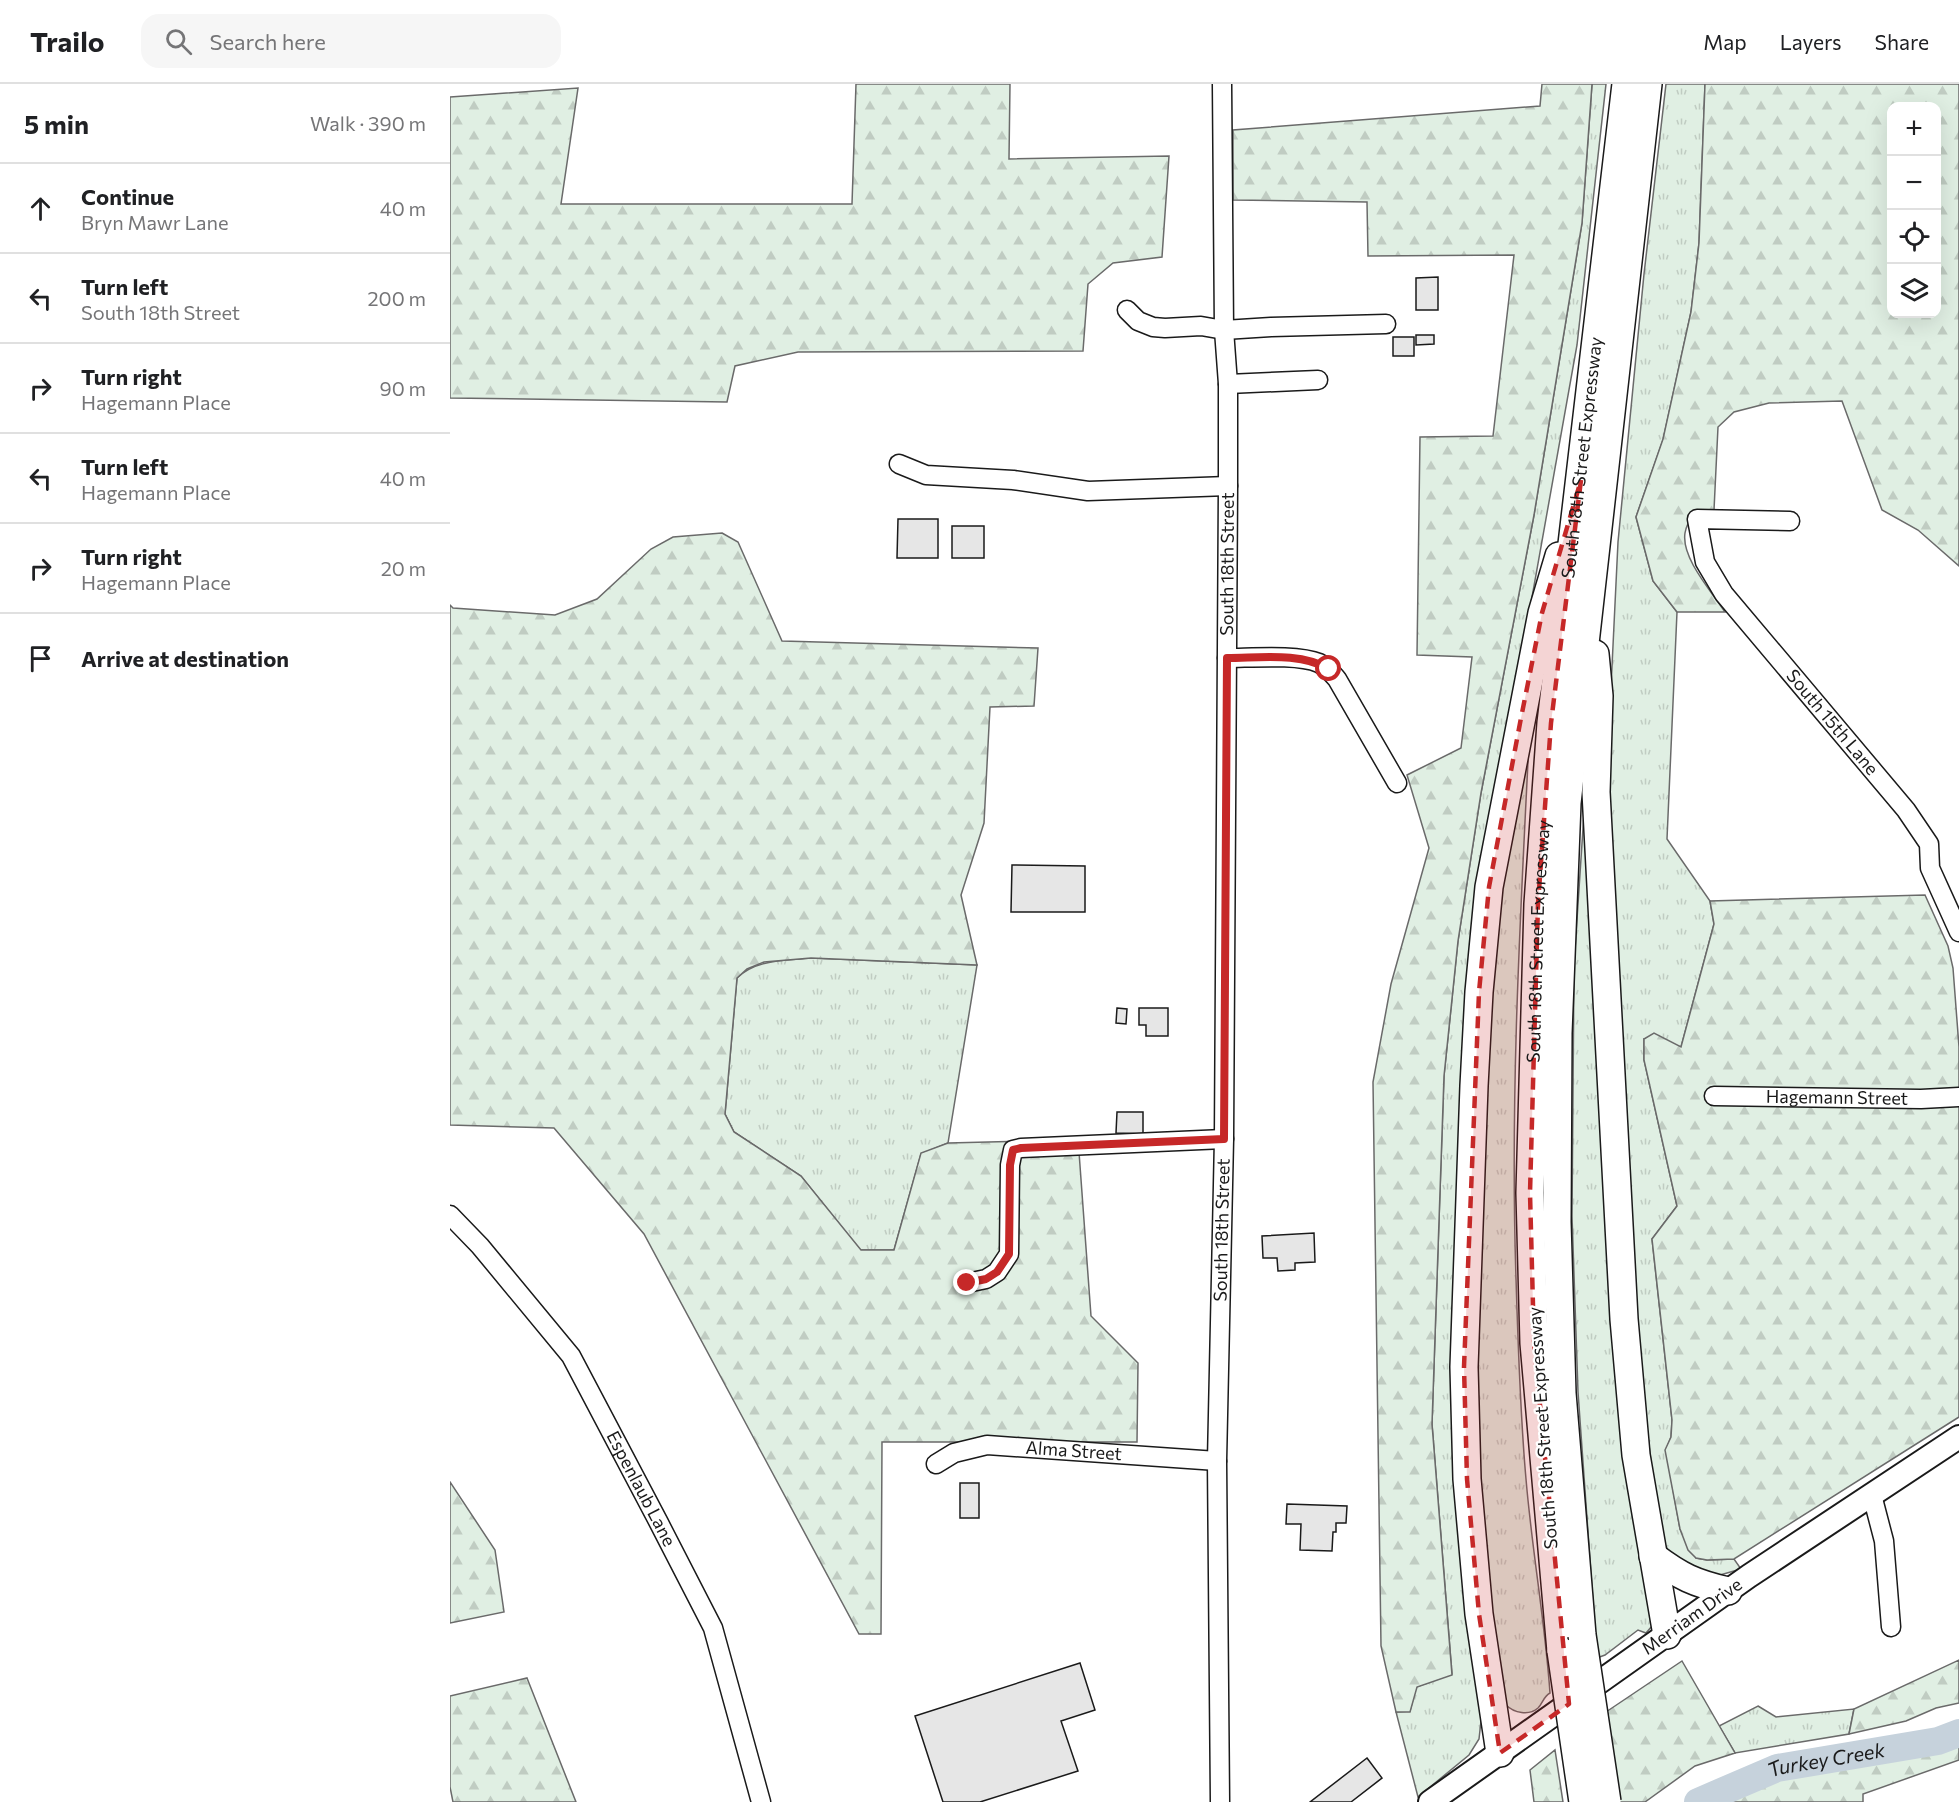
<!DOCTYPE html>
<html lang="en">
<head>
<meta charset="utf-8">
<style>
	:root { --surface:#fff; --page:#f6f6f6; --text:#202124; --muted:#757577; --line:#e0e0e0 }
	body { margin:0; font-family:Commissioner,sans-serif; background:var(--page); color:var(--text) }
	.controls { position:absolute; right:18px; top:18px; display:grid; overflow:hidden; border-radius:12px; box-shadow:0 6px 24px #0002 }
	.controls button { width:54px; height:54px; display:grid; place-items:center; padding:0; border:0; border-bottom:2px solid var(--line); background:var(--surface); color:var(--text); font:30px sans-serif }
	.stop { position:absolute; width:18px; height:18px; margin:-14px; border:4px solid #c62828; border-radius:50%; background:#fff }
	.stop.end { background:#c62828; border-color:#fff; box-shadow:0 2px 6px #0008 }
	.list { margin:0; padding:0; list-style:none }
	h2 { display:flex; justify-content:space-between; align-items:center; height:78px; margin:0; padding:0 24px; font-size:26px }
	h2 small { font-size:20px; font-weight:400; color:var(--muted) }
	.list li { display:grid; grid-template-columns:39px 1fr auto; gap:18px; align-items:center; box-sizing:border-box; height:90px; padding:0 24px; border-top:2px solid var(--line) }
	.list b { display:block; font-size:22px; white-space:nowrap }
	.list p { margin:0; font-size:20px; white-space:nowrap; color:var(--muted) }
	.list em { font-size:20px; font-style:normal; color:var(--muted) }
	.icon { flex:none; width:33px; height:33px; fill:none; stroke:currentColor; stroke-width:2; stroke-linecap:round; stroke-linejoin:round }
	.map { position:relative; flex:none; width:1509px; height:1718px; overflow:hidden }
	header { display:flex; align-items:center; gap:36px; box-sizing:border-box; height:84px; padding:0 30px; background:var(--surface); border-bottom:2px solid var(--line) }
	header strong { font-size:28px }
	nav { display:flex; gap:33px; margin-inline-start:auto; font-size:21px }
	.search { width:420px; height:54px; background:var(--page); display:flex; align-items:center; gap:15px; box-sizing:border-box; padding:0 21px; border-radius:18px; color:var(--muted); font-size:22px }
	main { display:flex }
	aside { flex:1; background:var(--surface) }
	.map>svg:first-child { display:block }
	.grass { fill:url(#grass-tufts); stroke:#6a6a6a; stroke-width:1.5 }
	.forest { fill:url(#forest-firs); stroke:#6a6a6a; stroke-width:1.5; fill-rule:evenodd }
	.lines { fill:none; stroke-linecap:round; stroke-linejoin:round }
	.river { stroke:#c6d2dc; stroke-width:28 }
	.building { fill:#e6e6e6; stroke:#1a1a1a; stroke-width:1.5 }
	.minor-casing { stroke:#1a1a1a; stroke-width:21 }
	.major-casing { stroke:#1a1a1a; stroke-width:26 }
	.highway-casing { stroke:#1a1a1a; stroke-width:30 }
	.minor { stroke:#fff; stroke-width:18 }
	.major { stroke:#fff; stroke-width:22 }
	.highway { stroke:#fff; stroke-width:27 }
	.highway-bridge-casing { stroke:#1a1a1a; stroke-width:30; stroke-linecap:butt }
	.highway-bridge { stroke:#fff; stroke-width:27 }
	.route { stroke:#c62828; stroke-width:8 }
	.marked { fill:#c62828; fill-opacity:0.2; stroke:#c62828; stroke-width:4.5; stroke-dasharray:12 8; stroke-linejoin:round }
	.labels { text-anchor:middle; stroke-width:4.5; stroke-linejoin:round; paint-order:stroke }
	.street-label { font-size:18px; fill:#1a1a1a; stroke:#fff }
	.water-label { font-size:20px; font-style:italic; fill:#1a1a1a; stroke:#fff }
</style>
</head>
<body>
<header>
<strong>Trailo</strong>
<div class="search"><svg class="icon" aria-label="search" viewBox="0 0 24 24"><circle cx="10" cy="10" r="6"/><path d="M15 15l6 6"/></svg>Search here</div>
<nav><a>Map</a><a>Layers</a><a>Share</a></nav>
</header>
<main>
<aside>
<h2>5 min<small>Walk · 390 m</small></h2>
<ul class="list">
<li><svg class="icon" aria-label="ahead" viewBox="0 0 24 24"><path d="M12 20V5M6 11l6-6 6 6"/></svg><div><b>Continue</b><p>Bryn Mawr Lane</p></div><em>40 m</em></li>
<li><svg class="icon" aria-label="left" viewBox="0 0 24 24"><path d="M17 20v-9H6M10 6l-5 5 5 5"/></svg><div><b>Turn left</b><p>South 18th Street</p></div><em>200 m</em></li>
<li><svg class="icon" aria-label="right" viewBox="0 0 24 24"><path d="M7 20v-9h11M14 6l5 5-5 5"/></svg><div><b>Turn right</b><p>Hagemann Place</p></div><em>90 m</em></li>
<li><svg class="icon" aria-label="left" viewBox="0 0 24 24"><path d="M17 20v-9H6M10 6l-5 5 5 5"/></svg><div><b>Turn left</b><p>Hagemann Place</p></div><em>40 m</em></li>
<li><svg class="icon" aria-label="right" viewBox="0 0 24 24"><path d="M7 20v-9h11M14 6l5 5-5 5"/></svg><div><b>Turn right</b><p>Hagemann Place</p></div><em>20 m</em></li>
<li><svg class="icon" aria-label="arrive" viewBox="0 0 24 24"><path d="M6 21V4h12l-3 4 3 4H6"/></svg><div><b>Arrive at destination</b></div></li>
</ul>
</aside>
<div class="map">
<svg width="1509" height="1718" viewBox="0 0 1509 1718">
	<defs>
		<pattern id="grass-tufts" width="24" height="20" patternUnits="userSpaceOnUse" patternTransform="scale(1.5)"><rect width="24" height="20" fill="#e0efe3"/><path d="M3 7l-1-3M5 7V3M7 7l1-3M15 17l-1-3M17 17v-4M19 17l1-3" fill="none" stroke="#c0ccc2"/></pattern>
		<pattern id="forest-firs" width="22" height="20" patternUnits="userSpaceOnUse" patternTransform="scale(1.5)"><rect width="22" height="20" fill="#e0efe3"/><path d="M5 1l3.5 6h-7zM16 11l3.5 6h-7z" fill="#c0ccc2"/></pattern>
	</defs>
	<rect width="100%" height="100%" fill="#fff"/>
	<path class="grass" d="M1142 0H1156L1127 261 1029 810 1023 856 1031 1637 1029 1655 1019 1671 968 1713 946 1628 960 1627 966 1603 1002 1590 982 1340 994 992 1008 857 1031 709 1084 431 1132 139Z
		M1216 0H1255L1249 159 1241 228 1213 356 1186 433 1203 497 1227 528 1217 755 1260 817 1264 840 1231 963 1194 955V976L1227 1122 1202 1155 1222 1336 1221 1353 1216 1366 1230 1445 1246 1474 1257 1476 1284 1475 1291 1485 1270 1491 1253 1490 1226 1476 1217 1465 1211 1452 1207 1430 1193 1309 1183 1182 1159 712 1161 603 1168 458 1194 190Z
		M1079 658C1070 837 1060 1015 1066 1194 1068 1261 1070 1328 1076 1395 1082 1467 1095 1537 1100 1609 1093 1613 1093 1619 1088 1624 1079 1632 1064 1629 1056 1621 1051 1615 1049 1605 1047 1598L1024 1378 1037 885Z
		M1134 729 1202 1542 1196 1549 1188 1546 1155 1571 1147 1574 1128 1308 1122 1132 1124 881Z
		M361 874 527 881 498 1059 471 1070 444 1166H410L351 1092 284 1048 275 1030 287 894C307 875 334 877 361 874Z
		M1308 1622 1326 1633 1404 1625 1399 1650 1285 1669 1269 1642Z"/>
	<path class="forest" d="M406 0H560L559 75 719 72 712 173 663 179 638 200 633 267 348 268 285 282 277 318 0 314V13L128 4 111 120H402Z
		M1092 0H1142L1132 139 1084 431 1031 709 1008 857 994 992 982 1340 1002 1591 967 1603 960 1628H946L931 1562 923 998 941 900 979 764 957 691 1011 664 1022 573 967 571 970 353 1043 352 1064 171 918 172 917 118 783 116V46L1090 22Z
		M1255 0H1509V482L1468 446 1432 426 1392 317 1319 319 1284 328 1268 343 1264 426 1243 432C1239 437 1236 443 1235 449 1231 474 1262 508 1275 528H1227L1203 497 1186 433 1213 355 1241 228 1249 159ZM1442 22H1486V230H1442Z
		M272 449 288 458 332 557 588 564 584 622 540 623 534 739 511 811 527 881 361 874 314 878 297 885 287 894 275 1030 284 1048 351 1092 411 1166H444L471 1069 498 1059 626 1056 629 1068 641 1232 688 1279 687 1358H432L431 1550H409L194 1150 104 1044 0 1041V521L3 524 105 531 147 515 201 465 223 453Z
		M1475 811 1498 862 1503 884 1509 963V1333L1284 1475 1257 1476 1246 1474 1238 1466 1230 1445 1215 1366 1221 1353 1222 1336 1202 1155 1227 1122 1194 976V955L1204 949 1231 963 1264 840 1260 817Z
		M0 1398 45 1466 54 1528 0 1539Z
		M1509 1576V1619L1486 1624 1456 1637 1399 1650 1404 1625Z
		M1232 1577 1285 1669 1245 1682 1195 1718H1165L1153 1630Z
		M77 1594 126 1718H3L0 1703V1612Z
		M1509 1660V1676L1413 1710V1718H1267L1292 1707 1341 1691 1465 1671Z
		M1105 1666 1113 1718H1084L1080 1686Z"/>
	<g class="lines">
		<path class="river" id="s1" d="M1248 1718 1327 1684 1488 1657 1509 1649"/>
	</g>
	<path class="building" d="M988 193V226H966V194Z
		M966 251H984V260L966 261Z
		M943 253H964V272H943Z
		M448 435H488V474H447Z
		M502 442H534V474H502Z
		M562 781 635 782V828H561Z
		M667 924 677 925 676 940 666 939Z
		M689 924H718V952H696V941H689Z
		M667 1028H693V1050L666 1049Z
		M864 1149 865 1178 845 1179V1186L828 1187 827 1174H813L812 1152Z
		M510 1399H529V1434H510Z
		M837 1420 897 1422 896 1439H886V1448H883L882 1467 850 1466 851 1440H836Z
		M630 1579 645 1626 611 1637 628 1687 530 1718H493L465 1632Z
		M917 1674 932 1694 901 1718H860Z"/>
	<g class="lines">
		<g class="minor-casing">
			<g id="minor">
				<path d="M677 226 688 237 703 243 715 244 751 242 774 246 821 243 936 240"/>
				<path d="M778 300 868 296"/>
				<path d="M449 380 476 391 563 396 638 407 778 402"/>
				<path id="s2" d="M1340 437 1247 435 1255 478 1274 510 1456 726 1479 760 1480 784 1509 848"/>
				<path d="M777 574C800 574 848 570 869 579 877 583 881 588 887 595L947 699"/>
				<path id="s3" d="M1264 1012 1471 1015 1509 1013"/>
				<path id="s4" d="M0 1131 30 1162 121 1272 209 1439 263 1544 311 1718"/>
				<path d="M517 1199 536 1195 547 1188 559 1170 560 1081 563 1066 571 1064 774 1055"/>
				<path id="s5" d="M486 1380 504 1369 537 1361 767 1377"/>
				<path d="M1422 1411 1434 1457 1441 1543"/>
				<path id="s6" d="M770 1718 767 1377 774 1055 778 402V300L774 246 772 0"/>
			</g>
		</g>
		<g class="major-casing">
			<g id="major">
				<path id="s7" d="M980 1718 1299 1492 1509 1353"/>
			</g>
		</g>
		<g class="highway-casing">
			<g id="highway">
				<path d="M1145 570 1149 612 1146 708 1174 1235 1186 1371 1217 1551"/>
				<path d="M1203 1472C1231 1493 1244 1499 1278 1507"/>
				<path d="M1132 1551 1112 1309 1107 1138 1108 949 1117 719 1198 0"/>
				<path id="s8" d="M1111 1567 1084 1259 1080 1109 1088 820 1101 639 1176 0"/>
				<path d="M1050 1669 1029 1530 1017 1395 1014 1283 1024 1002 1029 908 1039 803 1092 529 1109 472"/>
			</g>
		</g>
		<use href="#minor" class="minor"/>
		<use href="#major" class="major"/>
		<use href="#highway" class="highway"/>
		<g class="highway-bridge-casing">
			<path id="highway-bridge" d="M1132 1551 1157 1718
				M1111 1567 1133 1718"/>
		</g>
		<use href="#highway-bridge" class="highway-bridge"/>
	</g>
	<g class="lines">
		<path class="route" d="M517 1199 536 1195 547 1188 559 1170 560 1081 563 1066 571 1064 774 1055 777 574C810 574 850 568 879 585"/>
	</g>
	<path class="marked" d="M1131 396 1101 639 1088 820 1080 1109 1084 1259 1119 1620 1050 1669 1029 1530 1017 1395 1014 1283 1029 908 1039 803 1071 634 1092 529Z"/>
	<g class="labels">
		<g class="street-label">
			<text dy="6" stroke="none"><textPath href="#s8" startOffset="1197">South 18th Street Expressway</textPath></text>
			<text dy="6" stroke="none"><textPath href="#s6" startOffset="1238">South 18th Street</textPath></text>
			<text dy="6" stroke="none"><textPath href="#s2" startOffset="342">South 15th Lane</textPath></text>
			<text dy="6" stroke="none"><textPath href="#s8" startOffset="711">South 18th Street Expressway</textPath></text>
			<text dy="6" stroke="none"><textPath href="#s3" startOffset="123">Hagemann Street</textPath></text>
			<text dy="6" stroke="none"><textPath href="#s6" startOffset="572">South 18th Street</textPath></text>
			<text transform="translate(1093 1344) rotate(-94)" y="6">South 18th Street Expressway</text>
			<text dy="6" stroke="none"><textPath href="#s5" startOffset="142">Alma Street</textPath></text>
			<text dy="6" stroke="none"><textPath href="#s4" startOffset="336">Espenlaub Lane</textPath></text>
			<text dy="6" stroke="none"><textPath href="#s7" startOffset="321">Merriam Drive</textPath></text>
		</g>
		<g class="water-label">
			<text dy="7" stroke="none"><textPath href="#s1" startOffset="136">Turkey Creek</textPath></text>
		</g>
	</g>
</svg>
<div class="controls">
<button>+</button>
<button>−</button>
<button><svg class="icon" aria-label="locate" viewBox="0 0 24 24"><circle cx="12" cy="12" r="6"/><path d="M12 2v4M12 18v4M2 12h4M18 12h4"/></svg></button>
<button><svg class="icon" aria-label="layers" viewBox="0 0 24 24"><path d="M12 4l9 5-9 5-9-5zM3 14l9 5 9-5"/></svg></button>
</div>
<div class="stop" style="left:879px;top:585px"></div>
<div class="stop end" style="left:517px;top:1199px"></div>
</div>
</main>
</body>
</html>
